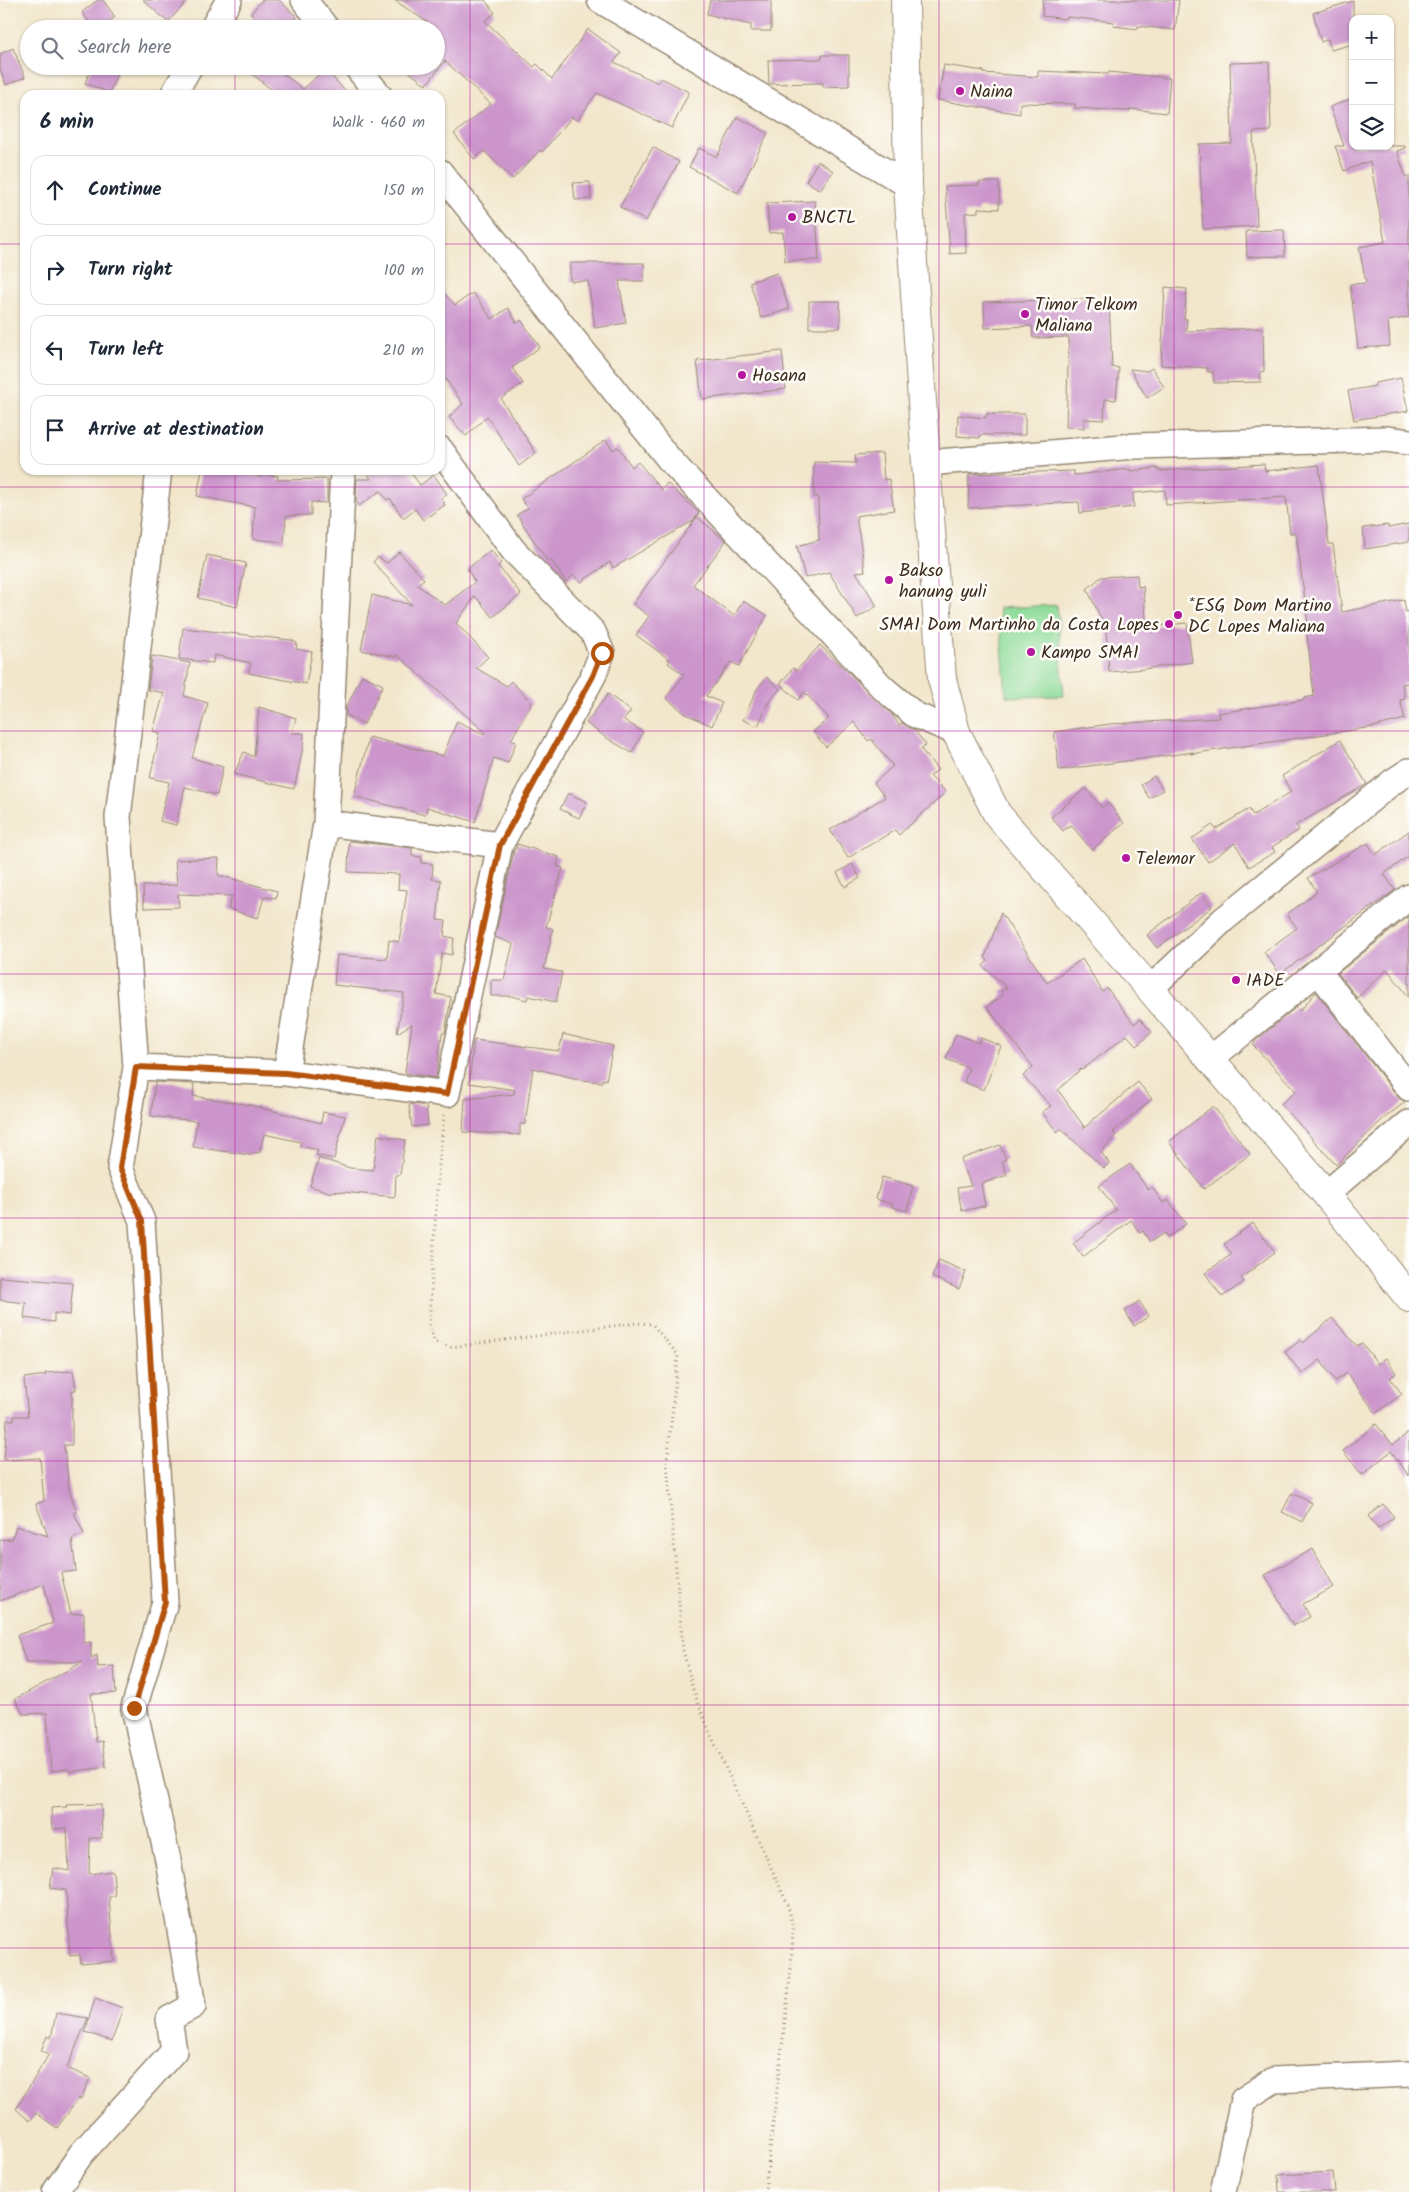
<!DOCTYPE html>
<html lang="en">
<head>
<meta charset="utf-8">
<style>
	:root { --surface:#fff; --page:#f2f2f3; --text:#1f2937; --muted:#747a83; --line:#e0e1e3 }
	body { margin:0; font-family:Kalam,sans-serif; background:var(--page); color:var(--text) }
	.controls { position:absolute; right:15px; top:15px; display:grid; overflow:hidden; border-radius:10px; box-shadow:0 1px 4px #0004 }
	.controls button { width:45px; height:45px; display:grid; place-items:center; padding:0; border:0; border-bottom:1px solid var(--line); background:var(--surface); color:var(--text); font:25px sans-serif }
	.stop { position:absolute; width:15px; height:15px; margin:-11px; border:4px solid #b45309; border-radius:50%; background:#fff }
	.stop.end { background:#b45309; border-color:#fff; box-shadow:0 1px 5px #0008 }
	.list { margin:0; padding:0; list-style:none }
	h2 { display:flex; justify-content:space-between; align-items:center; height:65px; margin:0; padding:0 20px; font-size:21px }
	h2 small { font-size:16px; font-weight:400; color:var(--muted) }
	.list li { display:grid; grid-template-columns:32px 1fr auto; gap:15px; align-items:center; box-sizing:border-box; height:70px; margin:0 10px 10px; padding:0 10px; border:1px solid var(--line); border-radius:15px }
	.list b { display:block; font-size:19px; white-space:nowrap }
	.list em { font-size:16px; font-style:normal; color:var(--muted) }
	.icon { flex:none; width:28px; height:28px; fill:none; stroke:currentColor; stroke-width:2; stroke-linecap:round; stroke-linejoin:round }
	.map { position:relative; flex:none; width:1409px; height:2192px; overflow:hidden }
	.search { position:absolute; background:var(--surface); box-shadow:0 1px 4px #0004; left:20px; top:20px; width:425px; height:55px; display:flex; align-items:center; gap:12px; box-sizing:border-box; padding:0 18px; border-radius:28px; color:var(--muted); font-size:19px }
	.panel { position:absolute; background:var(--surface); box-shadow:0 1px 4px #0004; left:20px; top:90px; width:425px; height:385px; border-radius:15px }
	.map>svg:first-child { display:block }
	.green { fill:#8ddb99; stroke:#64825c }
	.building { fill:#cc96cc }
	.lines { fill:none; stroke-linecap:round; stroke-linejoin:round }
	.minor-casing { stroke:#968874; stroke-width:28 }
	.major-casing { stroke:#968874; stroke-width:30 }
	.path { stroke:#968874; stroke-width:3; stroke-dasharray:1 4; stroke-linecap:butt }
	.minor { stroke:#fff; stroke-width:25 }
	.major { stroke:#fff; stroke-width:28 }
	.route { stroke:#b45309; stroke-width:6 }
	.grid { fill:none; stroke:#b5179e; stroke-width:1; stroke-opacity:0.55 }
	.poi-dot { fill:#b5179e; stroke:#fdfcf7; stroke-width:2 }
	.labels { text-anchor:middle; stroke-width:5; stroke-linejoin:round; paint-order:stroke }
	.poi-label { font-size:18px; fill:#3b2a1e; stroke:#fdfcf7; text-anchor:start }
</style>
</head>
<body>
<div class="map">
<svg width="1409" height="2192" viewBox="0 0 1409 2192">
	<rect width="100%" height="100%" fill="#fdfcf7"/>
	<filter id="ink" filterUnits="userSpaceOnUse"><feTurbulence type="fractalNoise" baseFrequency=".02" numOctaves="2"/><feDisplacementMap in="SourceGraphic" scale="10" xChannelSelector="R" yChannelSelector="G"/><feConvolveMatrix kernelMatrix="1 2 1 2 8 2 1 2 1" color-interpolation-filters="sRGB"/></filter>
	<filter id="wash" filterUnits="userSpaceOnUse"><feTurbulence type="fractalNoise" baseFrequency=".0096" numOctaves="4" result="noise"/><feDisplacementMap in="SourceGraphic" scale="20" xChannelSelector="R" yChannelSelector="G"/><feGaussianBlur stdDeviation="1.12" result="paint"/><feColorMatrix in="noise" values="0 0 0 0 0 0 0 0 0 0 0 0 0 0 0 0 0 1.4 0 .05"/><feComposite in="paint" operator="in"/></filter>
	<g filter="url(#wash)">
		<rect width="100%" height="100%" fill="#f2e6cb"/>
		<path class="green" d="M1057 605 1064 696 1016 697 1006 696 999 608Z"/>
		<g id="blocks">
			<path class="building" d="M98 0H103L115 17 99 29H94L82 12Z
				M143 0H188L168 22Z
				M262 0H279L297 17 287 29H259L251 13Z
				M394 0H485L495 13 485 21 534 67 537 64 552 79 588 29 621 53 614 62 658 83 661 78 689 92 672 128 597 93 577 121 572 117 542 152 540 150 513 179 484 151 474 159 454 134 491 104 445 61 426 85 402 66H436V28Z
				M710 0H771V31H751V25L707 14Z
				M1043 0H1179L1175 30 1138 26V29L1113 26 1114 22 1067 17 1066 19 1042 16Z
				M1353 1V44L1331 50 1328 39 1321 42 1313 13Z
				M13 48 25 77 6 85 0 69V54Z
				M822 55H849V86L823 87V83L769 84 768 60 822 59Z
				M1269 62 1271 131 1253 132 1257 226 1203 229 1199 144 1232 143 1230 63Z
				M944 65 984 71 983 73 1038 77V71L1108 74 1109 72 1170 78 1167 113 1130 109V111L1075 108V104L1020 103V114L938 100Z
				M92 66H120L109 93 85 83Z
				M242 66H273L303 89 325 69 349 95H278Z
				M1353 98V146H1405V148L1397 151 1406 177 1409 176V317L1388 321 1390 346 1358 348 1350 284 1366 283 1359 247 1385 242 1370 161 1344 171 1335 146H1344L1330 107Z
				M737 117 768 133 738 193 689 167 699 148 717 157Z
				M653 147 679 162 646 221 620 207Z
				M818 161 833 171 820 190 806 181Z
				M590 182 591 199 575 200 573 183Z
				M979 182H999V209L978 208V212L965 213 966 253 950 254 945 186 979 185Z
				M815 201 819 260 785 261 783 232 769 233 767 203Z
				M1284 230 1285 256 1247 257 1246 231Z
				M570 263H644V281H619L626 323 595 328 588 281H570Z
				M777 273 789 309 761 318 750 282Z
				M1165 287 1187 289 1184 319H1187L1186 331 1263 328 1264 371 1260 372 1261 382 1214 383 1213 372H1208V368L1161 365Z
				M440 289 455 305 473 293 492 319 508 308 517 323 521 320 540 347 512 368 523 383 501 399 536 453 519 466 487 416 466 436 449 417 463 404 440 371Z
				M1085 299V302L1109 301 1112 367 1119 368 1116 400 1105 399 1104 420 1084 419V428L1066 427 1069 337 1033 338 1032 326 985 328 984 302Z
				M809 301H840V328H809Z
				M782 351 786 389 702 399 697 361Z
				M1152 368 1164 387 1147 398 1130 369 1147 371Z
				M1401 378 1408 411 1354 420 1348 391 1375 386V383Z
				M986 414H1025V435H980V438L957 436 958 415 986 418Z
				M606 440 613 450 618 447 632 467 638 462 662 490 667 483 699 513 693 521 613 568 610 562 581 582 573 575 566 582 551 560 548 562 517 515 528 508 521 499Z
				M882 453 884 480 889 479 894 510 856 516 865 571 856 572 877 606 857 618 829 572 805 578 797 546 819 540 818 497H814V462L856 463 855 455Z
				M1264 464 1265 471 1319 465 1329 544H1333L1342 612 1404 600 1406 612 1409 611V683L1402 684 1405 699 1400 700 1405 719 1373 727 1190 754 1194 752 1059 770 1054 732 1110 724 1219 718 1218 713 1304 700V698L1314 696 1306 624H1308L1296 533H1290L1286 497 1166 505 1165 490 1133 493 1134 507 1080 513 1079 502 968 508 969 474 1074 471V475L1130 469V471L1158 468V471Z
				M202 470H228L261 477V474L278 476 277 480 327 479V503L311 502V515L286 516 284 542 253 539 255 507 197 496Z
				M365 470H409L420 485 434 475 447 494 441 498 445 505 423 520 415 509 403 518 390 498 387 500 380 491 359 506 356 501 357 479H371Z
				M697 517 726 541 693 585 734 616 743 601 767 615 739 666 731 662 706 696 722 703 712 726 686 714 666 698 684 675 668 663 670 660 636 635 649 616 633 604Z
				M1409 524V542L1365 549 1363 528 1388 525V528Z
				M491 550 501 563 498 566 521 594 493 617 475 596 456 623 488 657 476 668 507 686 511 681 532 703 511 740 516 742 508 763 494 758 475 822 427 807 425 815 354 796 369 737 443 756 457 721 484 734 485 732 397 655 396 657 361 650 372 595 412 605 373 562 378 557 387 563 399 552 424 579 417 585 445 605 475 582 467 569Z
				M207 555 246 563 237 607 198 598Z
				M1137 575 1138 587 1143 586 1147 627 1187 623 1192 662 1144 669 1109 672 1106 629 1087 589 1101 577Z
				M183 628 291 640 297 643 296 649 312 652 306 684 248 673 251 663 214 655 213 663 179 659Z
				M820 645 891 713 899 725 902 723 914 730 926 745 921 749 938 770 930 776 946 792 899 835 895 830 848 858 830 830 885 797 874 783 893 766 871 739 868 741 854 722 826 747 813 732 829 718 804 692 798 700 780 684 793 668 796 671Z
				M152 656 190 663 184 696 208 703 192 758 223 767 217 795 185 787 176 825 160 821 169 782 150 778 160 733 153 731 164 693 148 690Z
				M362 675 383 685 364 724 346 715V708Z
				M767 677 780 689 768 703 758 726 743 720 757 689Z
				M608 694 631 711 624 720 643 732 632 753 605 737 586 723Z
				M259 707 296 718 292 733H304L303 748 294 789 234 774 244 752 254 757Z
				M1340 740 1367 784 1296 825 1299 830 1272 847 1275 852 1249 867 1235 843 1208 862 1192 839 1212 825 1216 829 1249 809 1253 815 1291 792 1282 776Z
				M1154 776 1163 790 1149 798 1141 785Z
				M1086 788 1102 808 1108 803 1124 823 1092 850 1071 825 1063 831 1051 817Z
				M568 793 587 802 579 818 560 809Z
				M1409 831V856L1384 874 1395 890 1280 974 1264 952 1297 928 1287 914 1317 892 1308 878 1368 843 1375 855Z
				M349 841 412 848V856L422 857 421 863 433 864 432 879 441 880 437 920 446 921 444 936 454 938 452 955 442 953 436 994 451 997 445 1033H442L436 1078 405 1073 412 1024 397 1033 404 993 334 985 337 955 387 959 389 940 399 942 407 890 398 889 399 874 348 872Z
				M517 844 559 857 557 866 563 868 546 927 553 929 544 969 562 972 556 1002 528 996 527 1000 511 996H491V980H504L513 944 495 937 514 850 516 849Z
				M219 858 218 875 277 891 276 898 264 897 258 918 228 909 232 896 178 894 179 907 144 908 143 886 177 885 175 860Z
				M852 864 860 878 845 887 837 873Z
				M1201 893 1212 907 1157 948 1147 935Z
				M1001 913 1047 983 1082 959 1103 992 1107 988 1134 1024 1140 1019 1152 1032 1137 1046 1127 1035 1082 1070 1081 1069 1058 1090 1085 1128 1095 1117 1096 1118 1138 1082 1152 1099 1113 1132 1116 1135 1101 1152 1109 1163 1104 1168 1061 1129 1057 1132 1042 1112 1051 1106 1023 1076 1033 1067 987 1007 1003 995 1001 991 1007 988 983 966 988 961 985 957Z
				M1409 916V997L1387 969 1357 998 1338 973Z
				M1316 992 1398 1097 1405 1102 1383 1119 1336 1165 1281 1104 1296 1091 1253 1045 1255 1043 1254 1042 1296 1007 1300 1011Z
				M563 1034 613 1046 606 1080 602 1079V1082L582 1080 533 1068 525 1124H520V1135L463 1132 465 1099 514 1094 515 1090 469 1083 474 1040 559 1051Z
				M956 1034 979 1043 981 1038 1001 1046 984 1090 964 1082 969 1068 946 1059Z
				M155 1082 194 1084 193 1096 250 1105 321 1123 323 1112 345 1116 334 1159 316 1155 318 1150 300 1146 301 1142 264 1134 259 1153 254 1152 251 1155 193 1147 197 1121 151 1116Z
				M414 1104 426 1106 428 1125 412 1127 409 1105Z
				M1213 1106 1250 1154 1204 1189 1169 1142Z
				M378 1135 405 1140 400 1175H396L395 1197 332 1191V1193L310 1186 319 1158 350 1168 373 1170Z
				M1000 1145 1006 1159 1002 1161 1007 1175 981 1184 985 1206 962 1211 957 1188 971 1186 961 1159Z
				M1130 1164 1148 1190 1152 1187 1163 1203 1168 1200 1186 1224 1167 1238 1164 1233 1150 1242 1143 1231 1140 1233 1131 1220 1083 1257 1073 1243 1116 1210 1099 1186Z
				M882 1177 913 1186 907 1211 892 1207V1204L876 1199Z
				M1253 1223 1275 1252 1241 1278 1244 1282 1222 1297 1205 1273 1232 1254 1224 1244Z
				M939 1260 966 1272 959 1289 932 1277Z
				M0 1277 73 1283 70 1315 54 1313V1322L24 1318 26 1303 0 1300Z
				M1139 1301 1149 1316 1134 1326 1125 1311Z
				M1332 1318 1357 1346 1362 1343 1378 1364 1386 1358 1396 1373 1390 1378 1402 1394 1376 1413 1347 1373 1335 1381 1320 1360 1302 1374 1285 1352 1301 1340 1303 1343Z
				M73 1371 76 1390H72V1445H64L69 1490 77 1512 74 1513 84 1534 72 1539 76 1571 61 1573 71 1614 84 1613V1643L91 1642V1658L97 1655 98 1667 114 1666 116 1693 91 1694 96 1742 102 1741 106 1767 70 1772 69 1769 51 1771 47 1713 23 1714 15 1699 83 1662H26L17 1635 53 1623 44 1584 0 1601V1540L12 1539 16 1526 48 1536 36 1504 44 1501 40 1458 4 1460 7 1420H14V1416H28L24 1378 46 1375 45 1373Z
				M1376 1424 1393 1445 1409 1432V1476L1391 1451 1362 1475 1343 1451Z
				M1292 1493 1312 1503 1302 1522 1282 1512Z
				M1383 1504 1394 1517 1378 1529 1368 1516Z
				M1313 1549 1334 1587 1303 1604 1310 1617 1293 1626 1265 1575Z
				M101 1804 102 1838H90L89 1874 113 1871 115 1896 109 1897 114 1961 81 1964 80 1955 70 1956 66 1890 50 1888 53 1868 69 1871 67 1828 52 1829 51 1808 67 1807 66 1805Z
				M95 1998 123 2008 112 2041 85 2032Z
				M56 2013 88 2018 67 2068 90 2078 81 2099 79 2098 57 2128 36 2113 30 2121 16 2109 49 2054 41 2051 47 2036 51 2038Z
				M1333 2172 1335 2192H1279L1278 2175Z"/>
		</g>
	</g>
	<g filter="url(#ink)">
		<use href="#blocks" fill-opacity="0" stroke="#968874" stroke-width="1"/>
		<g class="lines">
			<g class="minor-casing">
				<path id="minor" d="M304 0 327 29
					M600 0 908 185
					M212 29 229 0
					M356 66 379 95
					M173 95 190 66
					M440 172 669 459 883 688 915 715 956 732
					M926 463 1136 446 1386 439 1409 442
					M326 823 500 845
					M1318 971 1409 1088
					M1150 989 1223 920 1391 783 1409 771
					M1209 1060 1409 897
					M136 1067 286 1073 447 1094 500 845 593 676 602 653 593 632 513 550 440 449
					M286 1073 326 823 343 470
					M1326 1194 1409 1123
					M55 2192 81 2154 174 2051 169 2019 193 2006 168 1860 134 1708 165 1602 142 1221 120 1168 136 1067 118 817 159 470
					M1223 2192 1243 2100 1274 2080 1409 2074"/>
			</g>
			<g class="major-casing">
				<path id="major" d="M905 0 908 185 926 463 942 679 956 732 997 814 1150 989 1326 1194 1409 1298"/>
			</g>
			<path class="path" d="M444 1115 438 1175 429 1327 435 1342 451 1347 636 1323 652 1324 678 1355 667 1463 683 1650 693 1689 709 1731 788 1905 793 1928 791 1969 765 2192"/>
			<use href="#minor" class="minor"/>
			<use href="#major" class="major"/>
		</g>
	</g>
	<g class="lines" filter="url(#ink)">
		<path class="route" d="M134 1708 165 1602 142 1221 120 1168 136 1067 286 1073 447 1094 500 845 593 676 602 653"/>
	</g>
	<path class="grid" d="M235 0V29M470 0V2192M704 0V2192M939 0V2192M1174 0V2192M235 66V95M0 244H25M440 244H1409M235 470V2192M0 487H1409M0 731H1409M0 974H1409M0 1218H1409M0 1461H1409M0 1705H1409M0 1948H1409"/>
	<g class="poi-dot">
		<circle cx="960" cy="91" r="5"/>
		<circle cx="792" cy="217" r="5"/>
		<circle cx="1025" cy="314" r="5"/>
		<circle cx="742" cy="375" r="5"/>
		<circle cx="889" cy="580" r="5"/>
		<circle cx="1178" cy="615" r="5"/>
		<circle cx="1169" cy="624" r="5"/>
		<circle cx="1031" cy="652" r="5"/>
		<circle cx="1126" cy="858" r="5"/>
		<circle cx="1236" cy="980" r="5"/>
	</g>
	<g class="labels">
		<g class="poi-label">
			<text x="970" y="97">Naina</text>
			<text x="802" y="223">BNCTL</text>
			<text x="1035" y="310">Timor Telkom<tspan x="1035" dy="21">Maliana</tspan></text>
			<text x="752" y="381">Hosana</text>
			<text x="899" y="576">Bakso<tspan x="899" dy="21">hanung yuli</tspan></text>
			<text x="1188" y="611">*ESG Dom Martino<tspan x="1188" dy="21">DC Lopes Maliana</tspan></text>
			<text x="1159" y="630" text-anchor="end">SMA1 Dom Martinho da Costa Lopes</text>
			<text x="1041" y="658">Kampo SMA1</text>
			<text x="1136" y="864">Telemor</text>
			<text x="1246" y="986">IADE</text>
		</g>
	</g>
</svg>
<div class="controls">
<button>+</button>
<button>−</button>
<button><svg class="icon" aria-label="layers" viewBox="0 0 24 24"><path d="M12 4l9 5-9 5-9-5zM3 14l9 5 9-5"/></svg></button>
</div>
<div class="stop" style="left:602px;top:653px"></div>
<div class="stop end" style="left:134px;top:1708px"></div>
<div class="search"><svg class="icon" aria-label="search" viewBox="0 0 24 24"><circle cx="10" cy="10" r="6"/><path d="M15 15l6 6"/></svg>Search here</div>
<section class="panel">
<h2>6 min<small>Walk · 460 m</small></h2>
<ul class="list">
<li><svg class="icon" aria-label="ahead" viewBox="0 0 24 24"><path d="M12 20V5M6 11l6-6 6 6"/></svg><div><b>Continue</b></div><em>150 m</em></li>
<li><svg class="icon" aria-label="right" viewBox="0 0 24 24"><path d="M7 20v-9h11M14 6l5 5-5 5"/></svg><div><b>Turn right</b></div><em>100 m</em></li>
<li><svg class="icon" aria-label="left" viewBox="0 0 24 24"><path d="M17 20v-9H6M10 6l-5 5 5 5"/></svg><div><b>Turn left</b></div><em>210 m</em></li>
<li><svg class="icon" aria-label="arrive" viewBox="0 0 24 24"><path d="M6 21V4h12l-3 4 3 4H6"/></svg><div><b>Arrive at destination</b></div></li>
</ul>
</section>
</div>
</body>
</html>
